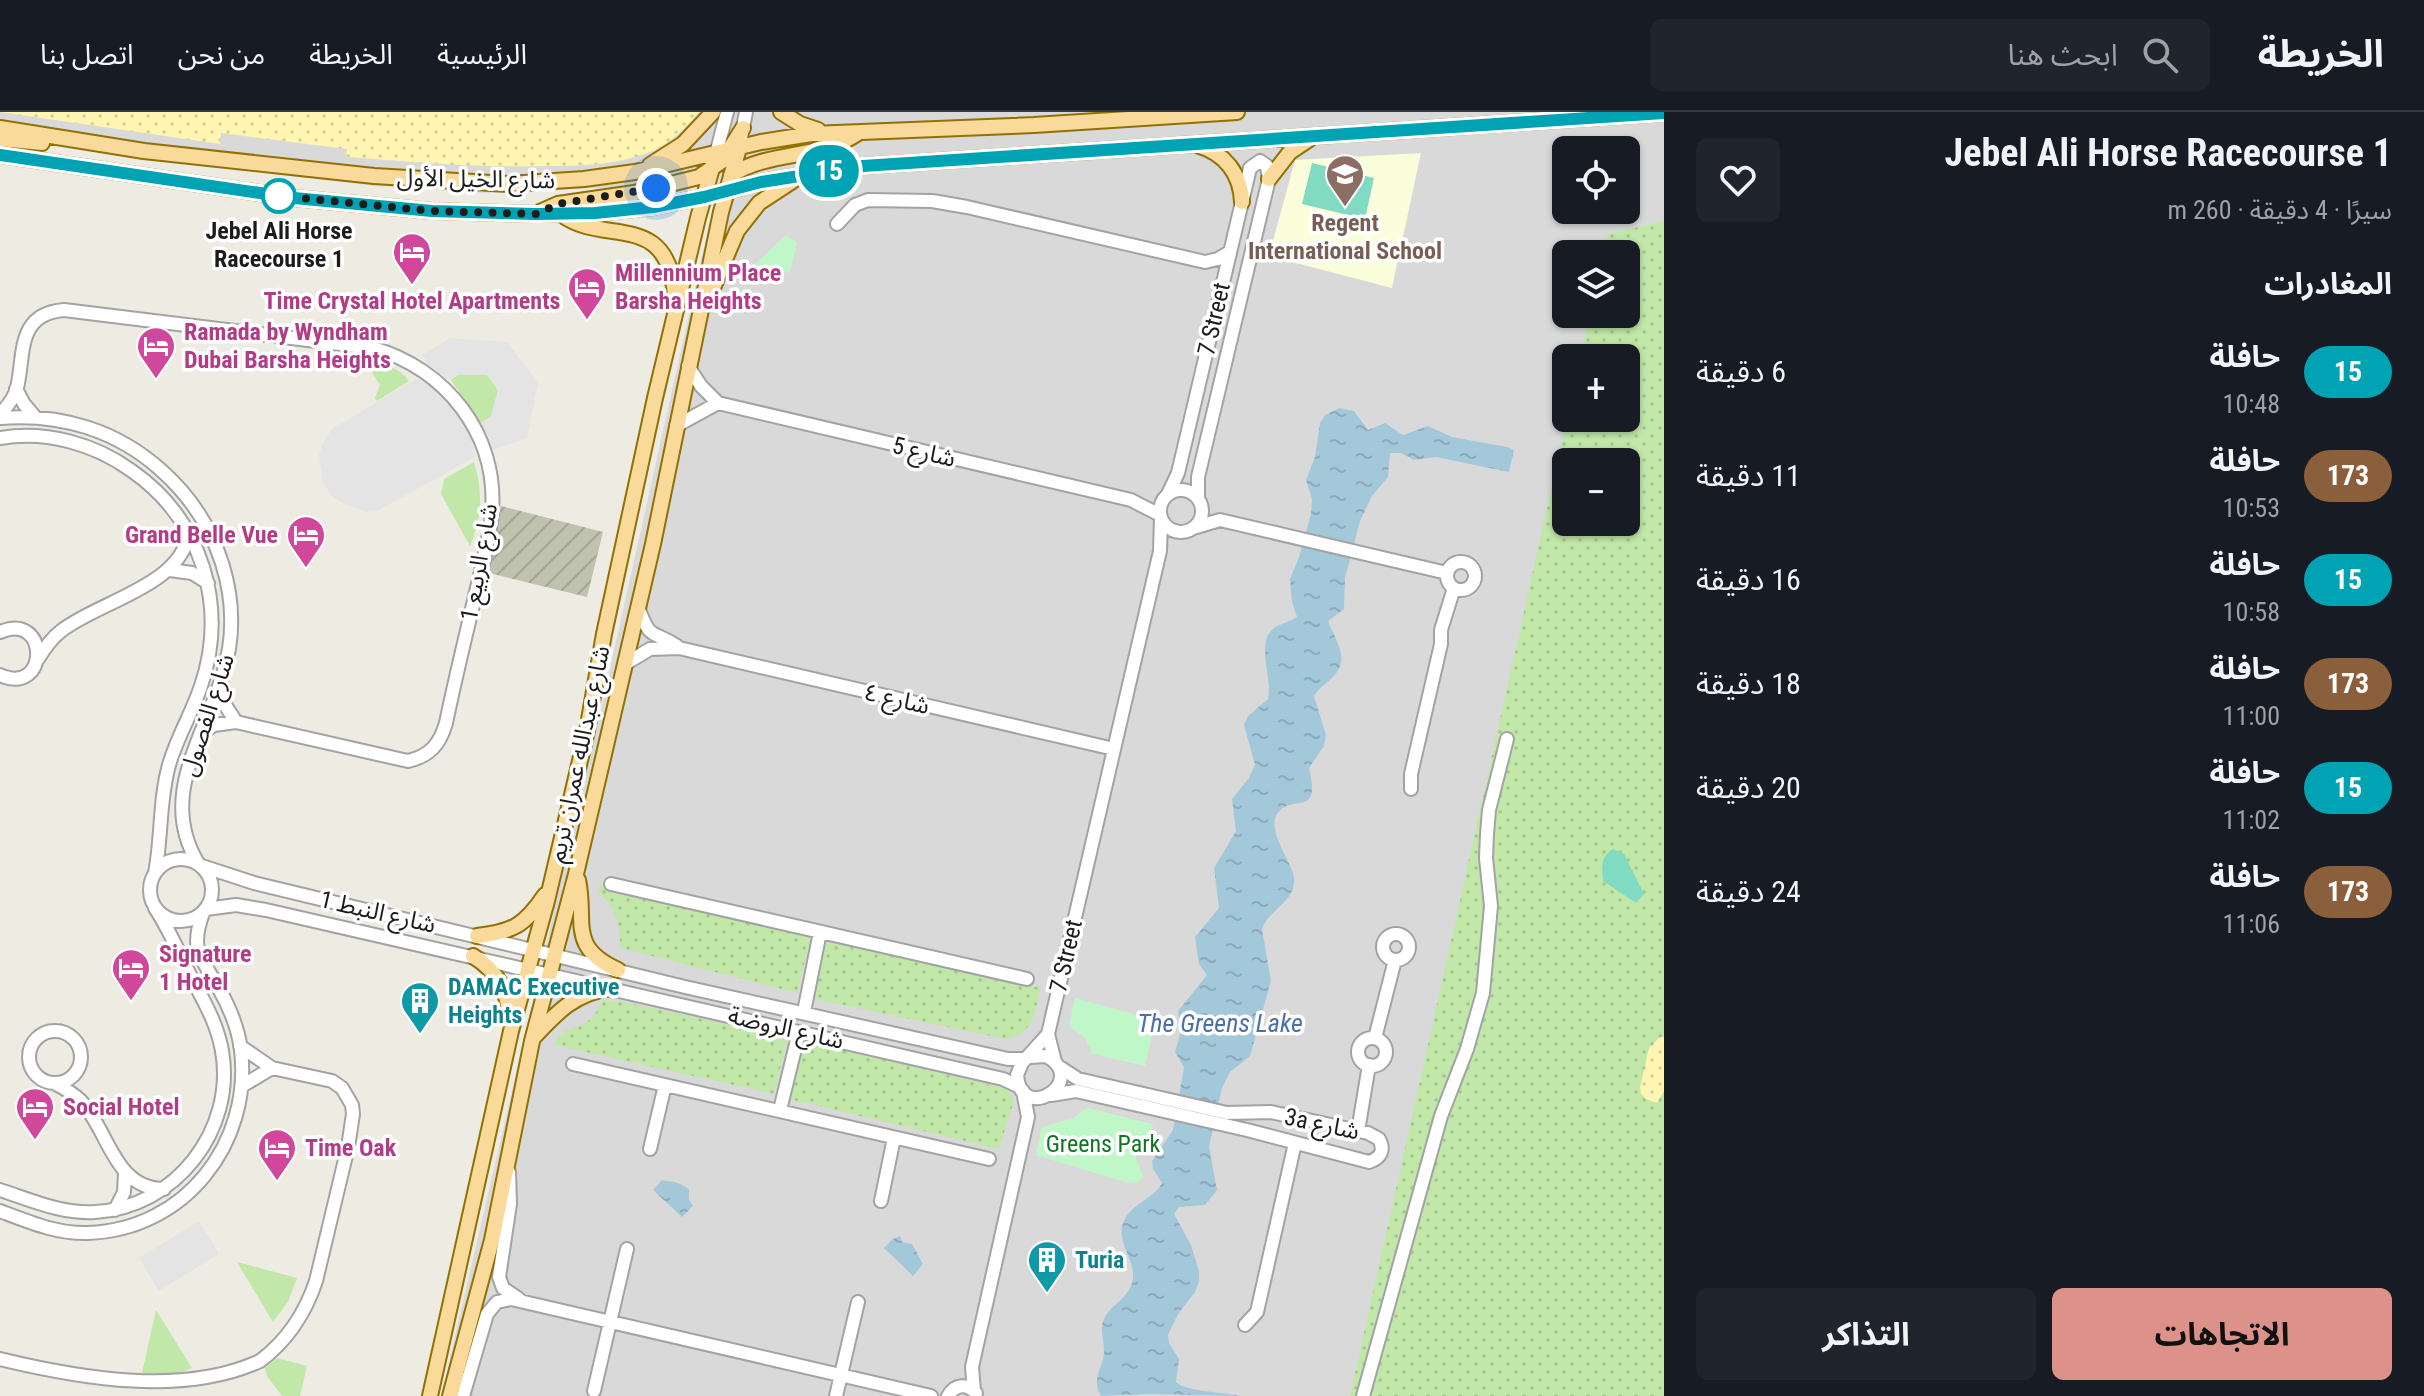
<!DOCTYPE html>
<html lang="ar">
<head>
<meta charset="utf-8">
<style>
	body { margin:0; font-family:"Roboto Condensed","Noto Sans Arabic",sans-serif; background:#20242c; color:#f1f3f6; direction:rtl; height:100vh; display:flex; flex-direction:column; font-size:30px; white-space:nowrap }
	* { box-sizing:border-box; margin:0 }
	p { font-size:26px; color:#9ea1a6 }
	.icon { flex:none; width:44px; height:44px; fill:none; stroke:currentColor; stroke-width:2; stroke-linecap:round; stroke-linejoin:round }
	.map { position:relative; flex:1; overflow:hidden; direction:ltr }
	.side { display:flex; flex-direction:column; background:#171b24; width:760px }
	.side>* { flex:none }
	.badge { padding:0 16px; border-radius:26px; font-size:28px; line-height:52px }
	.fabs { position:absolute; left:1552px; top:24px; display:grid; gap:16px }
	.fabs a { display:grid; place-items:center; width:88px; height:88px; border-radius:12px; background:#171b24; box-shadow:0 2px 6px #0004; font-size:40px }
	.you { position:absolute; width:40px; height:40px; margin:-20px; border:6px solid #fff; border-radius:50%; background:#1a73e8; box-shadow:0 0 0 12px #1a73e833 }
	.map>.badge { position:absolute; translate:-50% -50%; box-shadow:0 0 0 4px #fff }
	h2 { padding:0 32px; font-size:30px; line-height:72px }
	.round { display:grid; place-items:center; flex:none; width:84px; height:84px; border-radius:12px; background:#20242c }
	.headline { display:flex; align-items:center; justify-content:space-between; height:136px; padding:0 32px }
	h1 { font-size:38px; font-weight:700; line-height:60px }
	.button { display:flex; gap:16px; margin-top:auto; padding:16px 32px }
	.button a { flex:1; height:92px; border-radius:12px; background:#dc918a; color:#111; font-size:32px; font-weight:700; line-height:92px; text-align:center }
	.button a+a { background:#20242c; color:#f1f3f6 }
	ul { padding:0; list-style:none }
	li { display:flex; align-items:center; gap:24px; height:104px; padding:0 32px }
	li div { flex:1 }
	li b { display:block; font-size:30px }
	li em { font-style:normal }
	li .badge { min-width:88px; font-weight:700; text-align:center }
	header { display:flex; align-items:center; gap:48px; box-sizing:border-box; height:112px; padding:0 40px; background:#171b24; border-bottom:2px solid #363941 }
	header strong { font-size:38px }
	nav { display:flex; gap:44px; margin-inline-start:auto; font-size:28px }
	.search { width:560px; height:72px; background:#20242c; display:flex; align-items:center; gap:20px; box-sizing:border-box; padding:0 28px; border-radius:12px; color:#9ea1a6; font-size:30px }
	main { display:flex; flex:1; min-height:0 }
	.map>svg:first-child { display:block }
	.residential { fill:#dad9d9; fill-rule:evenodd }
	.education { fill:#fafeda }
	.construction { fill:url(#construction-furrows) }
	.grass { fill:url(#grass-dots); fill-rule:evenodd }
	.sand { fill:url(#sand-dots) }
	.park { fill:#bff7c9 }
	.garden { fill:#c1e7a9 }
	.pitch { fill:#81dbc2 }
	.parking { fill:#e4e4e4 }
	.water { fill:url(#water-ripples) }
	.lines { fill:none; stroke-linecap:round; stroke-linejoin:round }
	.minor-casing { stroke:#a3a3a3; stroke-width:16 }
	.major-casing { stroke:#917104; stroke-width:18 }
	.minor { stroke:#fff; stroke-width:12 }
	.major { stroke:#f9da9b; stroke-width:14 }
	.line-casing { stroke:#fff; stroke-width:18 }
	.line { stroke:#00a3b4; stroke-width:12 }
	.walk { stroke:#1c1c1c; stroke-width:8; stroke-dasharray:0 14.4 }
	.stop-dot { fill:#fff; stroke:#00a3b4; stroke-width:4 }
	.labels { text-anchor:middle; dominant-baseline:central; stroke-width:7; stroke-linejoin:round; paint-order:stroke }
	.street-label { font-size:24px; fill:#1c1c1c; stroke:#fff }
	.education-label { font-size:24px; font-weight:bold; fill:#785e54; stroke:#fff }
	.stop-label { font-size:24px; font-weight:bold; fill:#1c1c1c; stroke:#fff }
	.hotel-label { font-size:24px; font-weight:bold; fill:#b23c85; stroke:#fff; text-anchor:start }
	.culture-label { font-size:24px; font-weight:bold; fill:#0d838f; stroke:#fff; text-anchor:start }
	.park-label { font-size:24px; fill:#0e7722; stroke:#fff }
	.water-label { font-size:26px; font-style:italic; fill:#4c71a9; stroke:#fff }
</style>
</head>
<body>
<header>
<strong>الخريطة</strong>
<div class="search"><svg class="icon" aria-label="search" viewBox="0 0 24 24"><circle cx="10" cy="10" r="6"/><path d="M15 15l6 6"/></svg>ابحث هنا</div>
<nav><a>الرئيسية</a><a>الخريطة</a><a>من نحن</a><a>اتصل بنا</a></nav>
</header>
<main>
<section class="side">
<div class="headline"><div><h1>Jebel Ali Horse Racecourse 1</h1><p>سيرًا · 4 دقيقة · 260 m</p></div><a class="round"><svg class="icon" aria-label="heart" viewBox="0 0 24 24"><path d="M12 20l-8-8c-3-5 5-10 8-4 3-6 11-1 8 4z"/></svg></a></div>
<h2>المغادرات</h2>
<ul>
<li><span class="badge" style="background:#00a3b4;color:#fff">15</span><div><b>حافلة</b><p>10:48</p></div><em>6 دقيقة</em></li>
<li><span class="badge" style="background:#8b5e3c;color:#fff">173</span><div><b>حافلة</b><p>10:53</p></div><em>11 دقيقة</em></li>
<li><span class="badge" style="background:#00a3b4;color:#fff">15</span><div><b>حافلة</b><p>10:58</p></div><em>16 دقيقة</em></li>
<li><span class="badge" style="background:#8b5e3c;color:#fff">173</span><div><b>حافلة</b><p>11:00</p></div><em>18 دقيقة</em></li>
<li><span class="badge" style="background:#00a3b4;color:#fff">15</span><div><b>حافلة</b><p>11:02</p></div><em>20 دقيقة</em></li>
<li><span class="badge" style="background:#8b5e3c;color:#fff">173</span><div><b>حافلة</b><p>11:06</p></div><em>24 دقيقة</em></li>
</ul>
<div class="button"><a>الاتجاهات</a><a>التذاكر</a></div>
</section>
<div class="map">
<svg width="1664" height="1284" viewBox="0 0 1664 1284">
	<defs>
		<pattern id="construction-furrows" width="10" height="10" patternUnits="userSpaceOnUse" patternTransform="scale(2)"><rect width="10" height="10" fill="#bfc2ae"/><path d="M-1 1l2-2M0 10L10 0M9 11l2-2" fill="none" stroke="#a4a695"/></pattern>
		<pattern id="grass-dots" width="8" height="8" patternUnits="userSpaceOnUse" patternTransform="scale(2)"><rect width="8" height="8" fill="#c1e7a9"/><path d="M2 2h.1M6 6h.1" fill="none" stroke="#a5c691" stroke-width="1.8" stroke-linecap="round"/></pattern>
		<pattern id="sand-dots" width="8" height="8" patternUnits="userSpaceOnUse" patternTransform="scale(2)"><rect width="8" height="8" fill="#fdf5b1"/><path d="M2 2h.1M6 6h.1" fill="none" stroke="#d8d198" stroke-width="1.8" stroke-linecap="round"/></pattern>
		<pattern id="water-ripples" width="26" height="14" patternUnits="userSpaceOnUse" patternTransform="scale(2)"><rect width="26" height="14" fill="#a3c8da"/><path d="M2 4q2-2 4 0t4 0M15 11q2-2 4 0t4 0" fill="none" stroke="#8cabba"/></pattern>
	</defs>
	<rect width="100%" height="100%" fill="#edebe2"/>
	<path class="residential" d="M0,0H1664V1284H441L599,606L722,55L618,75L483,81L378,74L281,63L0,20ZM1566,38H1626V98H1566ZM1566,142H1626V202H1566ZM1566,246H1626V306H1566ZM1566,350H1626V410H1566Z"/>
	<path class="education" d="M1421,41L1392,176L1269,144L1295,48Z"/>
	<path class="construction" d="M501,394L603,420L587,485L485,460Z"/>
	<path class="grass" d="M1664,109V1284H1350L1567,306H1626V246H1580L1590,202H1626V142H1604L1608,122ZM1566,350H1626V410H1566Z
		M600,772L811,823L797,881L620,836C621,814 616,796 599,781Z
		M827,826L1041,876C1035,900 1034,922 1006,927L814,887Z
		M602,888L623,890L788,925L774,982L554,933C566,905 588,926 602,888Z
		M803,928L1007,977L1013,985V992L999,1037L789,987Z"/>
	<path class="sand" d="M0,0H699C685,17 668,34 647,41C616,53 582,54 549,54C481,56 414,50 346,45L347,37L221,21L220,32Z
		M1660,925H1664V979L1657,991L1646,987L1641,982L1640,975L1649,936Z"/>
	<path class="park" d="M786,123L797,130L790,161L755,152Z
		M1075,886L1155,908L1145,954L1093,942L1084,925L1069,914Z
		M1087,996L1153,1012L1150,1021L1135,1043L1143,1065L1137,1071L1125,1070L1036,1043L1042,1015L1074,1006Z"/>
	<path class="garden" d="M363,246C379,250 400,255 409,269L377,289L375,286L380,273Z
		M457,263H487L498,278L491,305L481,311L451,268Z
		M474,350C483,379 482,406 470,434L441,382L444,367Z
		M237,1150L297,1166L288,1190L273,1210Z
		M156,1198L192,1256C175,1264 159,1265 142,1261Z
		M277,1246L307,1254L300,1284H282L267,1264L265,1256Z"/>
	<path class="pitch" d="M1312,51L1374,66L1365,107L1302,92Z
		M1613,737L1624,742L1644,782L1636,791L1603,769C1602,755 1600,745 1613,737Z"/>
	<path class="parking" d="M450,226L507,230L538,271L527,326L493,338L481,311L491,304L498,279L488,263H458L451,268L427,252L422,243Z
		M416,267L443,280L470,321L475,345L377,399L368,400L346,393L332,384L323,371L319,343L324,328L332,317Z
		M199,1109L219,1142L159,1179L139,1146Z"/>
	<path class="water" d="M1339,296L1354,299L1368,318L1385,311L1403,323L1428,314L1452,325L1507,335L1514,338L1509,360L1436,345L1414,348L1401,341H1390L1388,365L1372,384L1360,409L1345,466L1344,497L1328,509C1333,524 1349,543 1337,560C1331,569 1320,574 1314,584L1326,623L1324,634L1309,656C1322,708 1291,680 1277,702C1266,719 1293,751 1294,766C1296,790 1269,797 1262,817L1271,869L1250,944L1230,960L1222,976L1209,1035L1217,1078L1205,1093L1179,1095L1174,1102L1191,1133L1199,1159V1170L1195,1180L1178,1202L1168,1223L1169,1231L1179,1247L1176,1270C1186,1280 1223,1280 1239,1284L1146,1282L1101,1284C1098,1278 1098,1279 1097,1272C1096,1262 1103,1252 1104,1242C1105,1229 1098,1217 1105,1205C1112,1192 1127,1187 1132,1171C1139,1148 1111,1129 1126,1105C1135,1091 1155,1085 1162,1071L1153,1057L1152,1049L1173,1018L1184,955L1175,940L1181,919L1178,899L1207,863L1199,852L1195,825L1219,796L1214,756L1236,719L1232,687L1249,666L1255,653L1244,613L1248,604L1268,587C1273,566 1255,530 1274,516C1281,511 1290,510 1297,505L1292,490L1290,467L1299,445L1311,402L1312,387L1306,368L1315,345L1320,311L1325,303Z
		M662,1068L678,1071L689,1077V1087L693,1094L682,1105L653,1078Z
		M900,1124L902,1130L912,1132L923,1152L913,1164L884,1136L893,1127Z"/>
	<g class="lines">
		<defs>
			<path id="minor" d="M741,25L746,0
				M716,42L727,0
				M837,112L855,93L868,88L932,89L967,95L1205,150L1218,147L1230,140
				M688,254L701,274L718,291L1131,388L1160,403
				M16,277L24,292L35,305
				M0,302C7,295 14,286 17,276C25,242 16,202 64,198L373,236C446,257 498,322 492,400C489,433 479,465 472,497C463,535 454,572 446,611C440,632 430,644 408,649L236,610L214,613L200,622
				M0,306C60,301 117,318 162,359C218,409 246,488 223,562C204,626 158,685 198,751
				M676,314L718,291
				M0,326C46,318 95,332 132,359C202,408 228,494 201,574C192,601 177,625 169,653C159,689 162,725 155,761
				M1160 399a21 21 0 1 1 42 0a21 21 0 1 1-42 0Z
				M1168,382L1178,361L1250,56L1260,49L1267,54L1269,67L1198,365V386
				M1193,416L1220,408L1447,461
				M1447 464a14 14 0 1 1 28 0a14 14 0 1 1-28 0Z
				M170,458L192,461L208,471
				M638,495C651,530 651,517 677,534
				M0,520C50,499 49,585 0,563
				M38,547C44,537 52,526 61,519C99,489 182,474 189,420
				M625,552L650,537L679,536L1114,637
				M217,580L236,610
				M1411,677V662L1441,532V518L1454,476
				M150 778a31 31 0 1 1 62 0a31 31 0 1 1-62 0Z
				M202,754L254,771L685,875L1008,947H1026
				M611,772L1027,867
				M206,797L236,793L266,798L1003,967L1020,975
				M1383 835a13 13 0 1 1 26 0a13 13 0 1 1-26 0Z
				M804,900L820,820
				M29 945a26 26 0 1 1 52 0a26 26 0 1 1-52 0Z
				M1375,926L1395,848
				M1358 940a14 14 0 1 1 28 0a14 14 0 1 1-28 0Z
				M1030,945L1046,944C1091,968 1021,1014 1017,963L1022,951L1048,922
				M1055,950L1048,922L1160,439L1161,406
				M573,952L989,1047
				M54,971C64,976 73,981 81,989C109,1019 114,1077 164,1077
				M242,974L272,956
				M1051,983L1076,979L1247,1018L1369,1050C1381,1046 1385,1038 1379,1027L1368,1021L1271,1000L1227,1001L1078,967L1058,954
				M780,998L799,920
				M1358,1019L1369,953
				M650,1037L665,973
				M509,1060L510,1092L499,1165L503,1176L519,1187
				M0,1078C31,1088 61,1102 95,1100C175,1096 236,1018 222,939C217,910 202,886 189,861C178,839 169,817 155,796
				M881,1089L894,1026
				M115,1098L124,1080L125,1061
				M0,1099C29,1110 57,1122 88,1121C185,1118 252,1031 241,938C238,915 229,894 218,875C211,863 202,850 198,837C195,825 199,812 203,801
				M1245,1213L1257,1200L1295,1031
				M0,1247C83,1267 184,1284 260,1249C288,1228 305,1202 316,1169L348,1035L353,1002L352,993L342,976L332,969L272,956L240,934
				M594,1279L627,1137
				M974,1279L972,1255L1028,1005L1023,979
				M463,1284L487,1202L497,1190L511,1187L931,1284
				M836,1284L858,1190
				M948,1284C955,1272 967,1271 976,1281
				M1363,1284L1441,1004L1467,937L1483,881L1491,794L1486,746L1487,722L1489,698L1507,627"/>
			<path id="major" d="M781,0L800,12L818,18
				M0,16L144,39L374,64L508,72L584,67L635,60L761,30L811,22L1034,13L1237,0
				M0,27L42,31
				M1197,33C1225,41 1241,62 1242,90
				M0,43L294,86L432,99L536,102L595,101L653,95L704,85L761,70L863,54L1664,1
				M650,53L683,32L713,0
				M731,63C770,38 819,48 858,21
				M1269,67L1290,40L1311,26
				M540,100L558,92L634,81L699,65L722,49L743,16
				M561,102C603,135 667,96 675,183
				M707,190L737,119L759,91L794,68
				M578,768C587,810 567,835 618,858
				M477,824C513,820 525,813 545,783
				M473,844C499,860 508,881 511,910
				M534,925C557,900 576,880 612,876
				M430,1284L511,919L547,789L587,619L604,522L655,286L698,106L716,42
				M450,1284L492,1128L532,929L576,762L653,432L721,100L739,36"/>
		</defs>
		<use href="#minor" class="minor-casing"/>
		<use href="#major" class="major-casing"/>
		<use href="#minor" class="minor"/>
		<use href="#major" class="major"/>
	</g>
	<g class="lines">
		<defs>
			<path id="line" d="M0,43L294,86L432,99L536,102L595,101L653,95L704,85L761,70L863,54L1664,1"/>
		</defs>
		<use href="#line" class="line-casing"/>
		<use href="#line" class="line"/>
		<path class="walk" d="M279,84L271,83L432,99L536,102L558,92L656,76"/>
	</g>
	<defs>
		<symbol id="school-pin" viewBox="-11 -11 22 30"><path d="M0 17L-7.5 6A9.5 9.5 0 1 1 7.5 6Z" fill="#8d6e63" stroke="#fff"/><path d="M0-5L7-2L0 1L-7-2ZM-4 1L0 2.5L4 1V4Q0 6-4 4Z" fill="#fff"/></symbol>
		<symbol id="hotel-pin" viewBox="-11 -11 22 30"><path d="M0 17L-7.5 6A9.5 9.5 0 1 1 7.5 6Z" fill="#d1479c" stroke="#fff"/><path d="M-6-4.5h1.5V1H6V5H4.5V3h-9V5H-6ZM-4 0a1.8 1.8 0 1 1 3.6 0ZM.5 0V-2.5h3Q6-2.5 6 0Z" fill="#fff"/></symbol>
		<symbol id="building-pin" viewBox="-11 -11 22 30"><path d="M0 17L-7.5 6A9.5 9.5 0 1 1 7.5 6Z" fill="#0f9aa8" stroke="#fff"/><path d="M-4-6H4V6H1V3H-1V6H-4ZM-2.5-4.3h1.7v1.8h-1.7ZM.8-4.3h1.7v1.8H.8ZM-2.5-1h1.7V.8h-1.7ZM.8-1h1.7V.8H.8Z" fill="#fff"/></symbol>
	</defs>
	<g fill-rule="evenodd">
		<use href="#school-pin" x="1323" y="40" width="44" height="60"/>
		<use href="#hotel-pin" x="390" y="118" width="44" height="60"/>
		<use href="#hotel-pin" x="565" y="153" width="44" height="60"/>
		<use href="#hotel-pin" x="134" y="212" width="44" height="60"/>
		<use href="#hotel-pin" x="284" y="401" width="44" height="60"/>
		<use href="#hotel-pin" x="109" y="834" width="44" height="60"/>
		<use href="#building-pin" x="398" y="867" width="44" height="60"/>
		<use href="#hotel-pin" x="13" y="973" width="44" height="60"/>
		<use href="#hotel-pin" x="255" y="1014" width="44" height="60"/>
		<use href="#building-pin" x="1025" y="1126" width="44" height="60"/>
	</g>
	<circle class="stop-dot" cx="279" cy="84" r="16"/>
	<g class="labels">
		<g class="street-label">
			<text transform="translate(476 67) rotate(1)">شارع الخيل الأول</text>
			<text transform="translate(1214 207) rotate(-77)">7 Street</text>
			<text transform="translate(924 340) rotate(13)">شارع 5</text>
			<text transform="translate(479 450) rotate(-80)">شارع الربيع 1</text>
			<text transform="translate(897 587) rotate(13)">شارع ٤</text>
			<text transform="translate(207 603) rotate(-72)">شارع الفصول</text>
			<text transform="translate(579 642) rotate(-78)">شارع عبدالله عمران تريم</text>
			<text transform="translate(378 800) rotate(13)">شارع النبط 1</text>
			<text transform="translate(1066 844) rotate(-77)">7 Street</text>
			<text transform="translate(786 916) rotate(13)">شارع الروضة</text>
			<text transform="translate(1322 1012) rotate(12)">3a شارع</text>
		</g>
		<g class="education-label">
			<text x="1345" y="111">Regent<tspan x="1345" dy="28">International School</tspan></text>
		</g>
		<g class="stop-label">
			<text x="279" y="119">Jebel Ali Horse<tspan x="279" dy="28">Racecourse 1</tspan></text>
		</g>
		<g class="hotel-label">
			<text x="615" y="161">Millennium Place<tspan x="615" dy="28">Barsha Heights</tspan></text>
			<text x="412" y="189" text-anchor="middle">Time Crystal Hotel Apartments</text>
			<text x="184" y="220">Ramada by Wyndham<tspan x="184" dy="28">Dubai Barsha Heights</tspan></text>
			<text x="278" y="423" text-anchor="end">Grand Belle Vue</text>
			<text x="159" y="842">Signature<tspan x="159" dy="28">1 Hotel</tspan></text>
			<text x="63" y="995">Social Hotel</text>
			<text x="305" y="1036">Time Oak</text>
		</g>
		<g class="culture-label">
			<text x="448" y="875">DAMAC Executive<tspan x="448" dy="28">Heights</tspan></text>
			<text x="1075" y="1148">Turia</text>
		</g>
		<g class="park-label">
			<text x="1103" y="1032">Greens Park</text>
		</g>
		<g class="water-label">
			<text x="1220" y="911">The Greens Lake</text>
		</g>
	</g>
</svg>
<div class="fabs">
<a><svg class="icon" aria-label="locate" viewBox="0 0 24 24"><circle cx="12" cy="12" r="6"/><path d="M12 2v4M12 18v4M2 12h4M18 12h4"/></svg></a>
<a><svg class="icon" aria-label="layers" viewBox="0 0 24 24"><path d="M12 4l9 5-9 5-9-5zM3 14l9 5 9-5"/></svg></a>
<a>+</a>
<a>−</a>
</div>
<div class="you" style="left:656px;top:76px"></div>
<b class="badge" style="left:829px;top:59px;background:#00a3b4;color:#fff">15</b>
</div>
</main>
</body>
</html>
